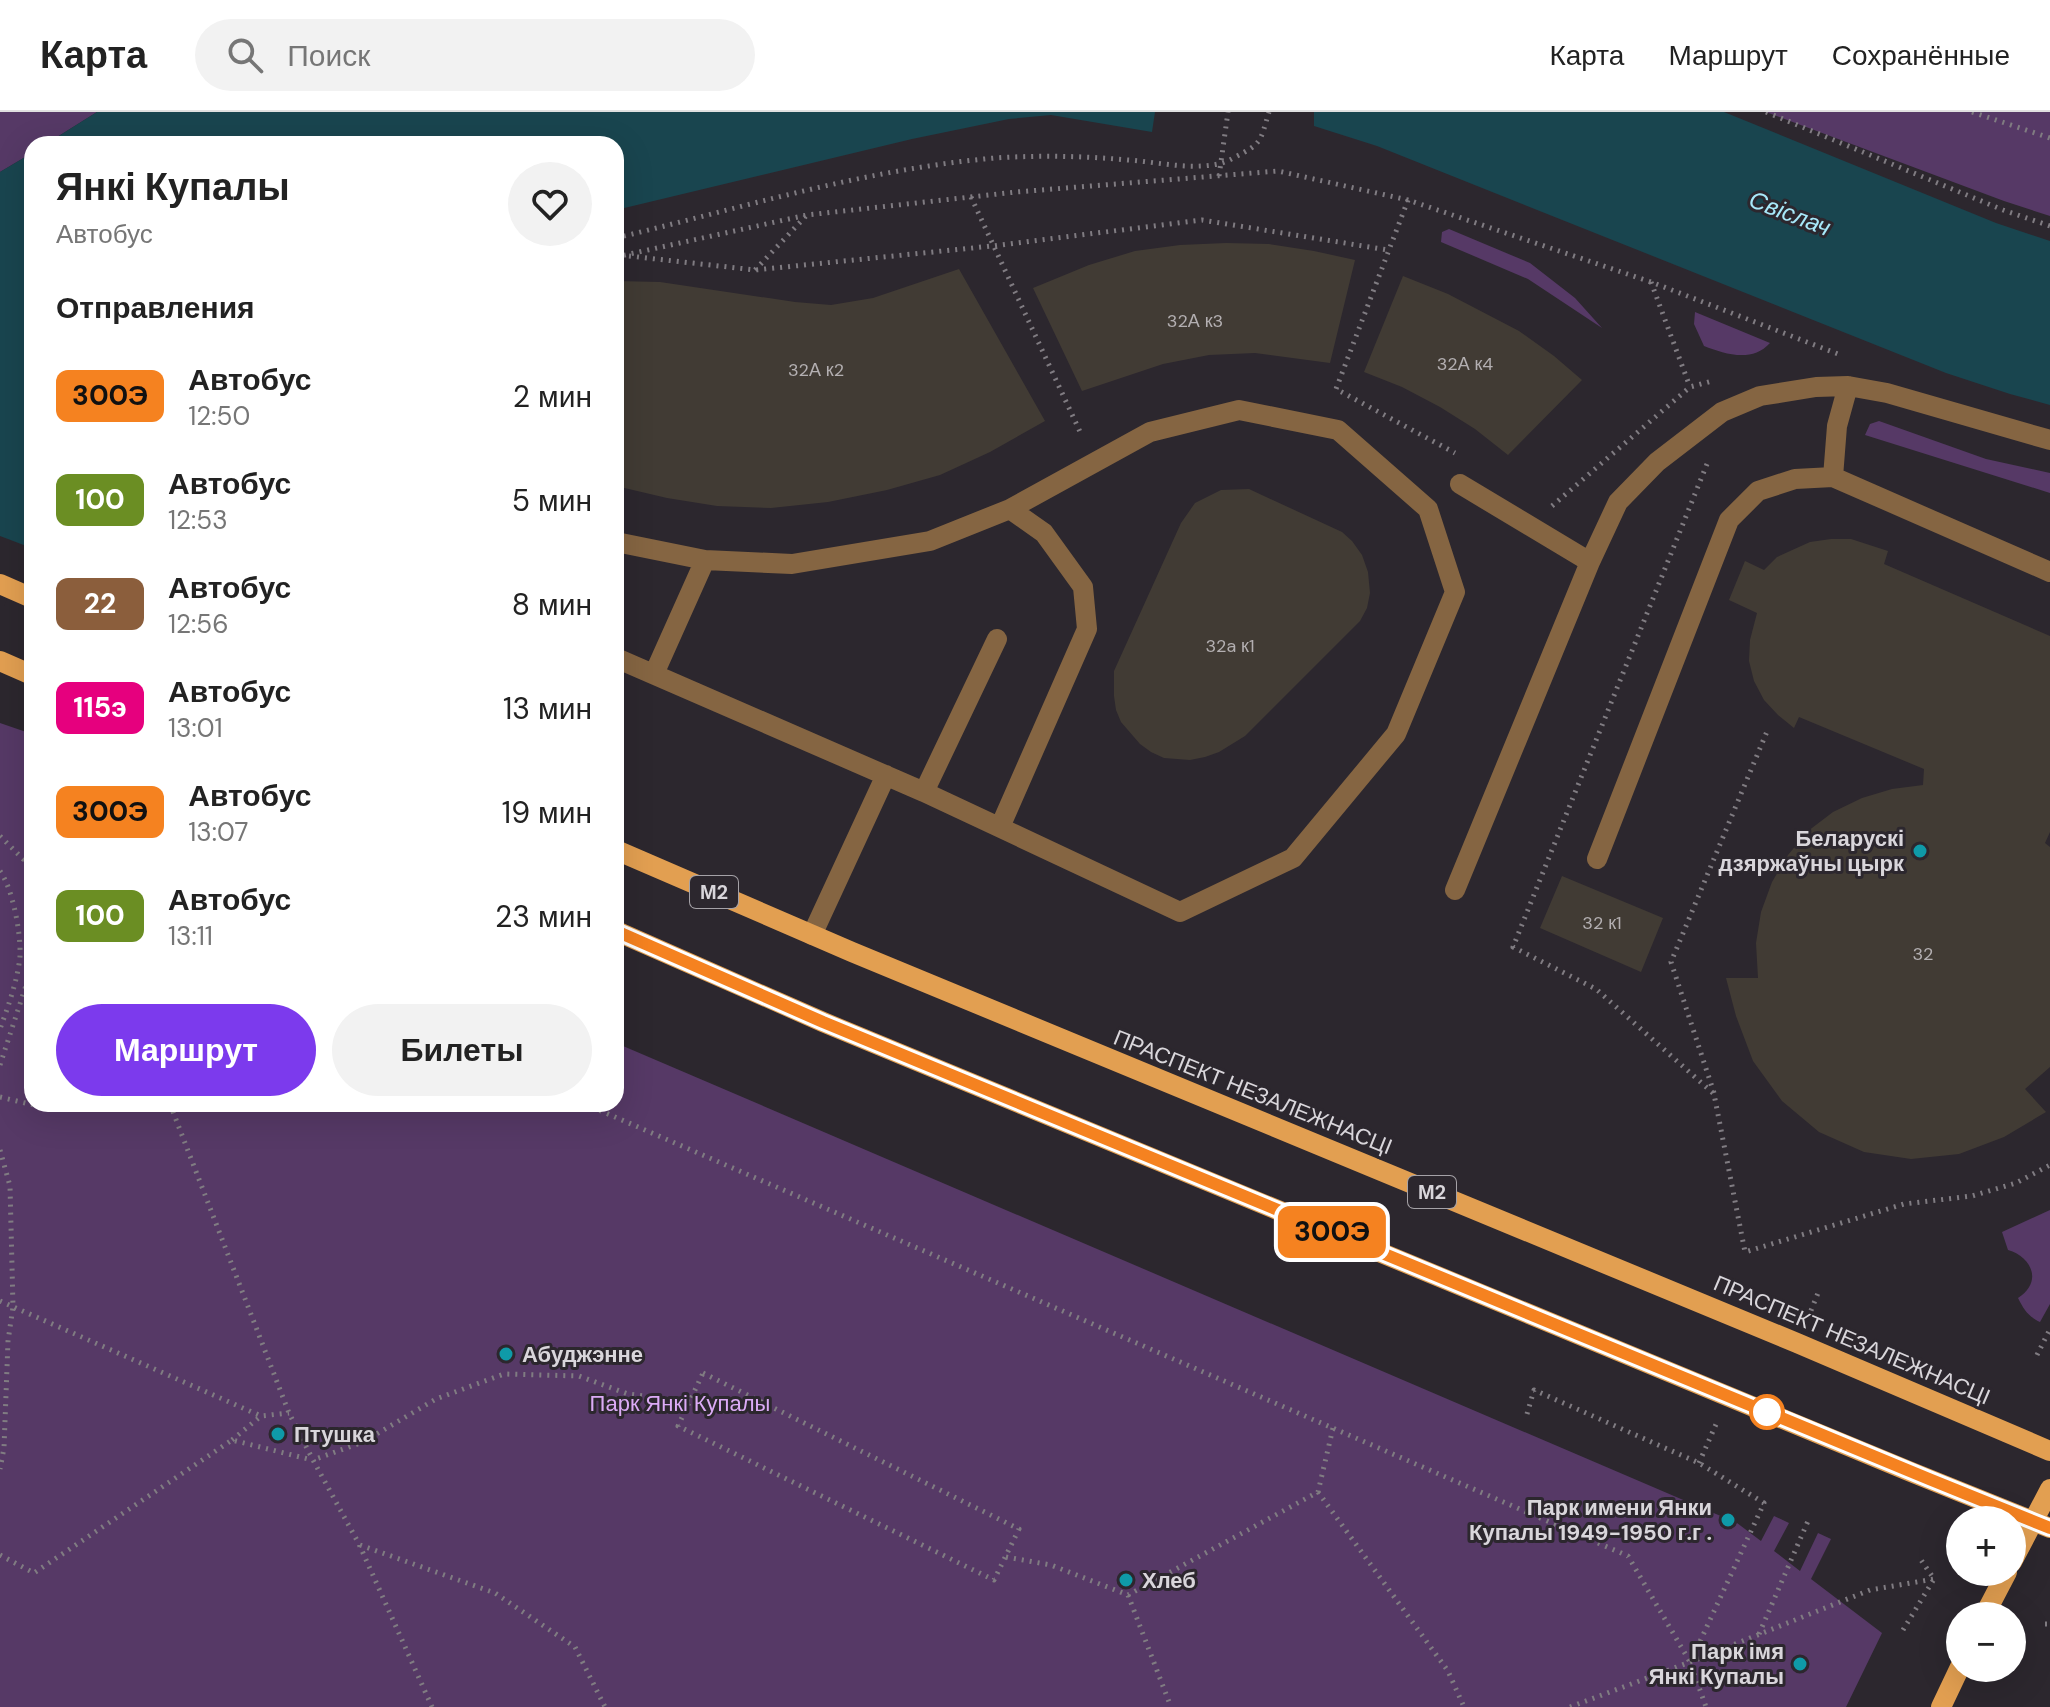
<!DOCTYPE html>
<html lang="ru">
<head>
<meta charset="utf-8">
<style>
	body { margin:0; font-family:"DM Sans",sans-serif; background:#f2f2f2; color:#222; height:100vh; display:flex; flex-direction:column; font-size:30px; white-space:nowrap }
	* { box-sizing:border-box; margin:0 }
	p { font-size:26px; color:#767676 }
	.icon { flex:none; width:44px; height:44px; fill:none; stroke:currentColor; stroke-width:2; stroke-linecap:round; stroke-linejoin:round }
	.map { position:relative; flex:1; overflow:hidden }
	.details { position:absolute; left:24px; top:24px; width:600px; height:976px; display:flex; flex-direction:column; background:#fff; border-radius:24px; box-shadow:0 8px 32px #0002 }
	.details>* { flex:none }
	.badge { padding:0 16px; border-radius:12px; font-size:28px; line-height:52px }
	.fabs { position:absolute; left:1946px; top:1394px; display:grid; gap:16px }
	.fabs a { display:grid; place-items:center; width:80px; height:80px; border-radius:50%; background:#fff; box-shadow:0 8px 32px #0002; font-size:40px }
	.map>.badge { position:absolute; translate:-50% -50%; box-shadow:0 0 0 4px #fff }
	h2 { padding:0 32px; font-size:30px; line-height:72px }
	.round { display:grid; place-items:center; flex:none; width:84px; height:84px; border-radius:42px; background:#f2f2f2 }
	.headline { display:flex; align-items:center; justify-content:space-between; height:136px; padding:0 32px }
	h1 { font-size:38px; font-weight:700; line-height:60px }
	.action { display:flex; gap:16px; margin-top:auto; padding:16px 32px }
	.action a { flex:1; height:92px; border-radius:48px; background:#7c3aed; color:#fff; font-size:32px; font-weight:700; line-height:92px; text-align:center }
	.action a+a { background:#f2f2f2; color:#222 }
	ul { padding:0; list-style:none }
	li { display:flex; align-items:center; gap:24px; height:104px; padding:0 32px }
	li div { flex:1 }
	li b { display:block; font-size:30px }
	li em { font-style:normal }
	li .badge { min-width:88px; font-weight:700; text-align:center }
	header { display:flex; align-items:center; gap:48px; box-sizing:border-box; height:112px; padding:0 40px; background:#fff; border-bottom:2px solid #e0e0e0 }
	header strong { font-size:38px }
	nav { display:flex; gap:44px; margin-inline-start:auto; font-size:28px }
	.search { width:560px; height:72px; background:#f2f2f2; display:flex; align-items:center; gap:20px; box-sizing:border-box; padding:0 28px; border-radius:44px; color:#767676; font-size:30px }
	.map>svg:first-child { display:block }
	.green { fill:#563966 }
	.water { fill:#19454f }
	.pier { fill:#2c272e }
	.building { fill:#413b34 }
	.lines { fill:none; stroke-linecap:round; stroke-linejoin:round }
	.path { stroke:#807c82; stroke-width:5; stroke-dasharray:2 6; stroke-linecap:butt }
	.minor { stroke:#856542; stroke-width:20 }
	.major { stroke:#e29f51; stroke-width:20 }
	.major-bridge { stroke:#e29f51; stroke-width:20 }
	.line-casing { stroke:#fff; stroke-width:18 }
	.line { stroke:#f58220; stroke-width:12 }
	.culture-dot { fill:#0f9aa8; stroke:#2c272e; stroke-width:3 }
	.stop-dot { fill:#fff; stroke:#f58220; stroke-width:4 }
	.labels { text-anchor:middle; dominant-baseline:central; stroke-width:6; stroke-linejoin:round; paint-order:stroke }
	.number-label { font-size:18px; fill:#b3afb1 }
	.shield { fill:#2c272e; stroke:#a5a2a7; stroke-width:2 }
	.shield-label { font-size:20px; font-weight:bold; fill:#d9d6db }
	.poi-label { font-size:22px; font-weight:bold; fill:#d9d6db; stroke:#2c272e; text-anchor:end }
	.street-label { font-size:22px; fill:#d9d6db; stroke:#2c272e }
	.park-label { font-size:22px; fill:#dcabf6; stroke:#2c272e }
	.water-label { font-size:24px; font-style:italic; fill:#a7e8f9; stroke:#2c272e }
</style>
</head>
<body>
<header>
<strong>Карта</strong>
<div class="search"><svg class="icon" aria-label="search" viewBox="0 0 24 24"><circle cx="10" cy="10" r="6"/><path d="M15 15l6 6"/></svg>Поиск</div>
<nav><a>Карта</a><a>Маршрут</a><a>Сохранённые</a></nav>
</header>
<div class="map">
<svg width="2050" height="1595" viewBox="0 0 2050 1595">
	<rect width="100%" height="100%" fill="#2c272e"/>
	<path class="green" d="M0,0H97L46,32H32V41L0,60Z
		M1766,0H2050V104L2004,89Z
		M1449,117L1530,151L1575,186L1602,216L1528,167L1441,130L1442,120Z
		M1695,200L1770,231C1752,251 1725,242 1704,234L1694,212Z
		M1879,309L1986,347L2050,361V381L1865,323L1870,312Z
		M0,611L32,622V992H616V931L1737,1411L1761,1429L1774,1404L1789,1411L1774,1439L1800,1459L1818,1421L1831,1427L1811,1467L1882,1521L1846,1595H0Z
		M2050,1098V1192L2040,1210C2028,1204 2024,1198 2018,1186C2043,1170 2032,1145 2008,1138L2002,1120Z"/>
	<path class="water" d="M97,0H1155L1152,20L1051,3L1009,7L912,27L616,98V32H46Z
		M1314,0H1724L1996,111L2050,129V293L2010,282L1946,261L1377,34L1314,14Z
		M32,41V419L0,492V60Z"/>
	<path class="pier" d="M0,424L29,435L4,494L0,496Z"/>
	<path class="building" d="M1226,131L1269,132L1314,139L1355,148L1330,251L1255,241L1209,243L1163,252L1082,279L1033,176L1089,153L1135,139L1180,133Z
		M959,157L1045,309L990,340L940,363L887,378L828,390L771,396L717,394L667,386L616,374V169L660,170L795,190L831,193L873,186Z
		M1403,164L1448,182L1519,219L1554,244L1582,268L1508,343L1475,317L1440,295L1402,275L1364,260Z
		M1249,377L1342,420L1352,429L1362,443L1368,460L1370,481L1367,496L1360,509L1245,624L1219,640L1205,645L1190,648L1164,646L1151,640L1140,632L1121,610L1116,598L1114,584V559L1181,411L1195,391L1221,378Z
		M1831,427H1851L1888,439L1884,452L2050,524V720L2045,731L2050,735V955L2025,977L2046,1000L2004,1025L1959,1042L1911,1047L1864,1040L1819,1020L1782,989L1753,949L1736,904L1726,866H1758L1756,831L1761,800L1772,770L1788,743L1808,719L1833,700L1862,686L1892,677L1923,673L1924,657L1799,605L1794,616L1778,603L1764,588L1754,569L1749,549L1750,528L1757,501L1729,488L1745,449L1764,458L1777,445L1810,430Z
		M1562,764L1663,806L1641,860L1540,816Z"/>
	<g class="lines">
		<path class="path" d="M1766,0L2003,98L2050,114
			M1972,0L2050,26
			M1219,64L1228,0
			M971,85L1082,324
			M1408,88L1336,277L1455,341
			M616,126C741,96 866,57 995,46C1040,43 1083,44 1128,48C1158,50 1188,58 1218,52C1224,51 1230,48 1235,45C1263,31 1260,29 1269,0
			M629,144L755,158L992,134L1202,108L1388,138
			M616,145L807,103L1016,80L1278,59L1408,88L1651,170L1838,242
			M755,158L806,104
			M1651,170L1690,275
			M1707,352L1513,835L1596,877L1714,982L1745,1140L1904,1092L1972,1084L2016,1071L2050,1053
			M1552,394L1690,275L1712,269
			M0,724L23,747L32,751
			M0,759C13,777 21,822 20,844C18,867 8,895 0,917
			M0,953L32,855
			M1714,981L1671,850L1768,617
			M0,985L46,996L107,992
			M170,992L289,1301L313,1348
			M585,992L1628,1444L1690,1550L1706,1595
			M0,1038L10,1074L13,1195L8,1229L4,1336L0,1357
			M0,1189L261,1304L289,1301
			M1808,1206L1818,1181
			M2037,1243L2050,1217
			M703,1261L1019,1417L994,1468L678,1314Z
			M1527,1302L1534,1278L1699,1351L1764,1391L1691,1549
			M232,1328L261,1304
			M1699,1351L1717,1310
			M1318,1380L1448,1559L1464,1595
			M360,1433L495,1481L575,1535L605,1595
			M0,1443L34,1461L232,1328L312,1348
			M1006,1445L1051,1453L1128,1483L1318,1380L1333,1316
			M1128,1483L1171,1595
			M2045,1512H2050
			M1903,1518L1934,1467L1919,1445
			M1759,1522L1808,1409
			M432,1595L359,1432L313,1348L363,1330L436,1287L504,1262L579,1264L628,1282L690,1290
			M1570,1595L1690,1550L1870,1478L1934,1467"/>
		<path class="minor" d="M1833,365L1837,314L1848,274
			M1460,372L1590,450
			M616,430L705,448L792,452L930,429L1010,397L1044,421L1083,475L1087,517L1000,715
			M616,546L924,680L1180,800L1293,746L1396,622L1455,480L1428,397L1338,318L1239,298L1150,320L1010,397
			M654,562L705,448
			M924,680L997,527
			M1597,747L1729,408L1758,379L1795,367L1833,365L2050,460
			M1455,778L1590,450L1618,390L1657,350L1722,300L1760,284L1816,275L1848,274L1887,281L2050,328
			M812,823L886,663"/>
		<path class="major" d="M0,472L32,486
			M616,738L852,840L1797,1231L2050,1339
			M616,819L823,910L1911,1360L2050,1416
			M2012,1450L2050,1377
			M1984,1504L2007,1460
			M1941,1595L1960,1555"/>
		<path class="major-bridge" d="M0,549L32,563"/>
	</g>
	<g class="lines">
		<defs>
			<path id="line" d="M616,819L823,910L1929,1367L2050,1416"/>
		</defs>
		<use href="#line" class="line-casing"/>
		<use href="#line" class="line"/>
	</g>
	<g class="culture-dot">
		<circle cx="1920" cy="739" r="8"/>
		<circle cx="506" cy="1242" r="8"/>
		<circle cx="278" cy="1322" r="8"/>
		<circle cx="1728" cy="1408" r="8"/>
		<circle cx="1126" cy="1468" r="8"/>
		<circle cx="1800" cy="1552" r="8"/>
	</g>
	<circle class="stop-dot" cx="1767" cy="1300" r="16"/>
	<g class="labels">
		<g class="number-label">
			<text x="1195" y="209">32А к3</text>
			<text x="1465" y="252">32А к4</text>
			<text x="816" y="258">32А к2</text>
			<text x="1230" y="534">32a к1</text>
			<text x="1602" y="811">32 к1</text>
			<text x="1923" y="842">32</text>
		</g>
		<g class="shield">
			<rect x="690" y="764" width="48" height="32" rx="6"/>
			<rect x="1408" y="1064" width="48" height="32" rx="6"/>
		</g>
		<g class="shield-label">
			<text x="714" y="780">М2</text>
			<text x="1432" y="1080">М2</text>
		</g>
		<g class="poi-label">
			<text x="1904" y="726">Беларускі<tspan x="1904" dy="25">дзяржаўны цырк</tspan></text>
			<text x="522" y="1242" text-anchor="start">Абуджэнне</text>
			<text x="294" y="1322" text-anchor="start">Птушка</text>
			<text x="1712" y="1395">Парк имени Янки<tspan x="1712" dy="25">Купалы 1949-1950 г.г .</tspan></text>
			<text x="1142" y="1468" text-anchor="start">Хлеб</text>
			<text x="1784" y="1539">Парк імя<tspan x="1784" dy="25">Янкі Купалы</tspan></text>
		</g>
		<g class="street-label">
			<text transform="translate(1253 980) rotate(22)">ПРАСПЕКТ НЕЗАЛЕЖНАСЦІ</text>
			<text transform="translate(1852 1228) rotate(23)">ПРАСПЕКТ НЕЗАЛЕЖНАСЦІ</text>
		</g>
		<g class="park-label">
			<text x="680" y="1291">Парк Янкі Купалы</text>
		</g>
		<g class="water-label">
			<text transform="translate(1790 101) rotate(21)">Свіслач</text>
		</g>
	</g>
</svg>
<div class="fabs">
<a>+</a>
<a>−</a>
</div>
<b class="badge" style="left:1332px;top:1120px;background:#f58220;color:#111">300Э</b>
<section class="details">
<div class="headline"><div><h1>Янкі Купалы</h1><p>Автобус</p></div><a class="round"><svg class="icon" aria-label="heart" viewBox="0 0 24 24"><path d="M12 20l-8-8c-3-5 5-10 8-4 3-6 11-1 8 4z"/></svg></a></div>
<h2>Отправления</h2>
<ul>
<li><span class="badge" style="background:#f58220;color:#111">300Э</span><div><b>Автобус</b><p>12:50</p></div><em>2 мин</em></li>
<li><span class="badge" style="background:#6b8e23;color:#fff">100</span><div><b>Автобус</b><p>12:53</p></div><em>5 мин</em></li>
<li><span class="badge" style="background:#8b5e3c;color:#fff">22</span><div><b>Автобус</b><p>12:56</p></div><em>8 мин</em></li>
<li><span class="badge" style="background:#e6007e;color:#fff">115э</span><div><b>Автобус</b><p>13:01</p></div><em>13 мин</em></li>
<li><span class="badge" style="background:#f58220;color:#111">300Э</span><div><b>Автобус</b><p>13:07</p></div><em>19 мин</em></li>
<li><span class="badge" style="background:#6b8e23;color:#fff">100</span><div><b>Автобус</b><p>13:11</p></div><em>23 мин</em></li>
</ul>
<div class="action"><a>Маршрут</a><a>Билеты</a></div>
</section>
</div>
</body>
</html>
